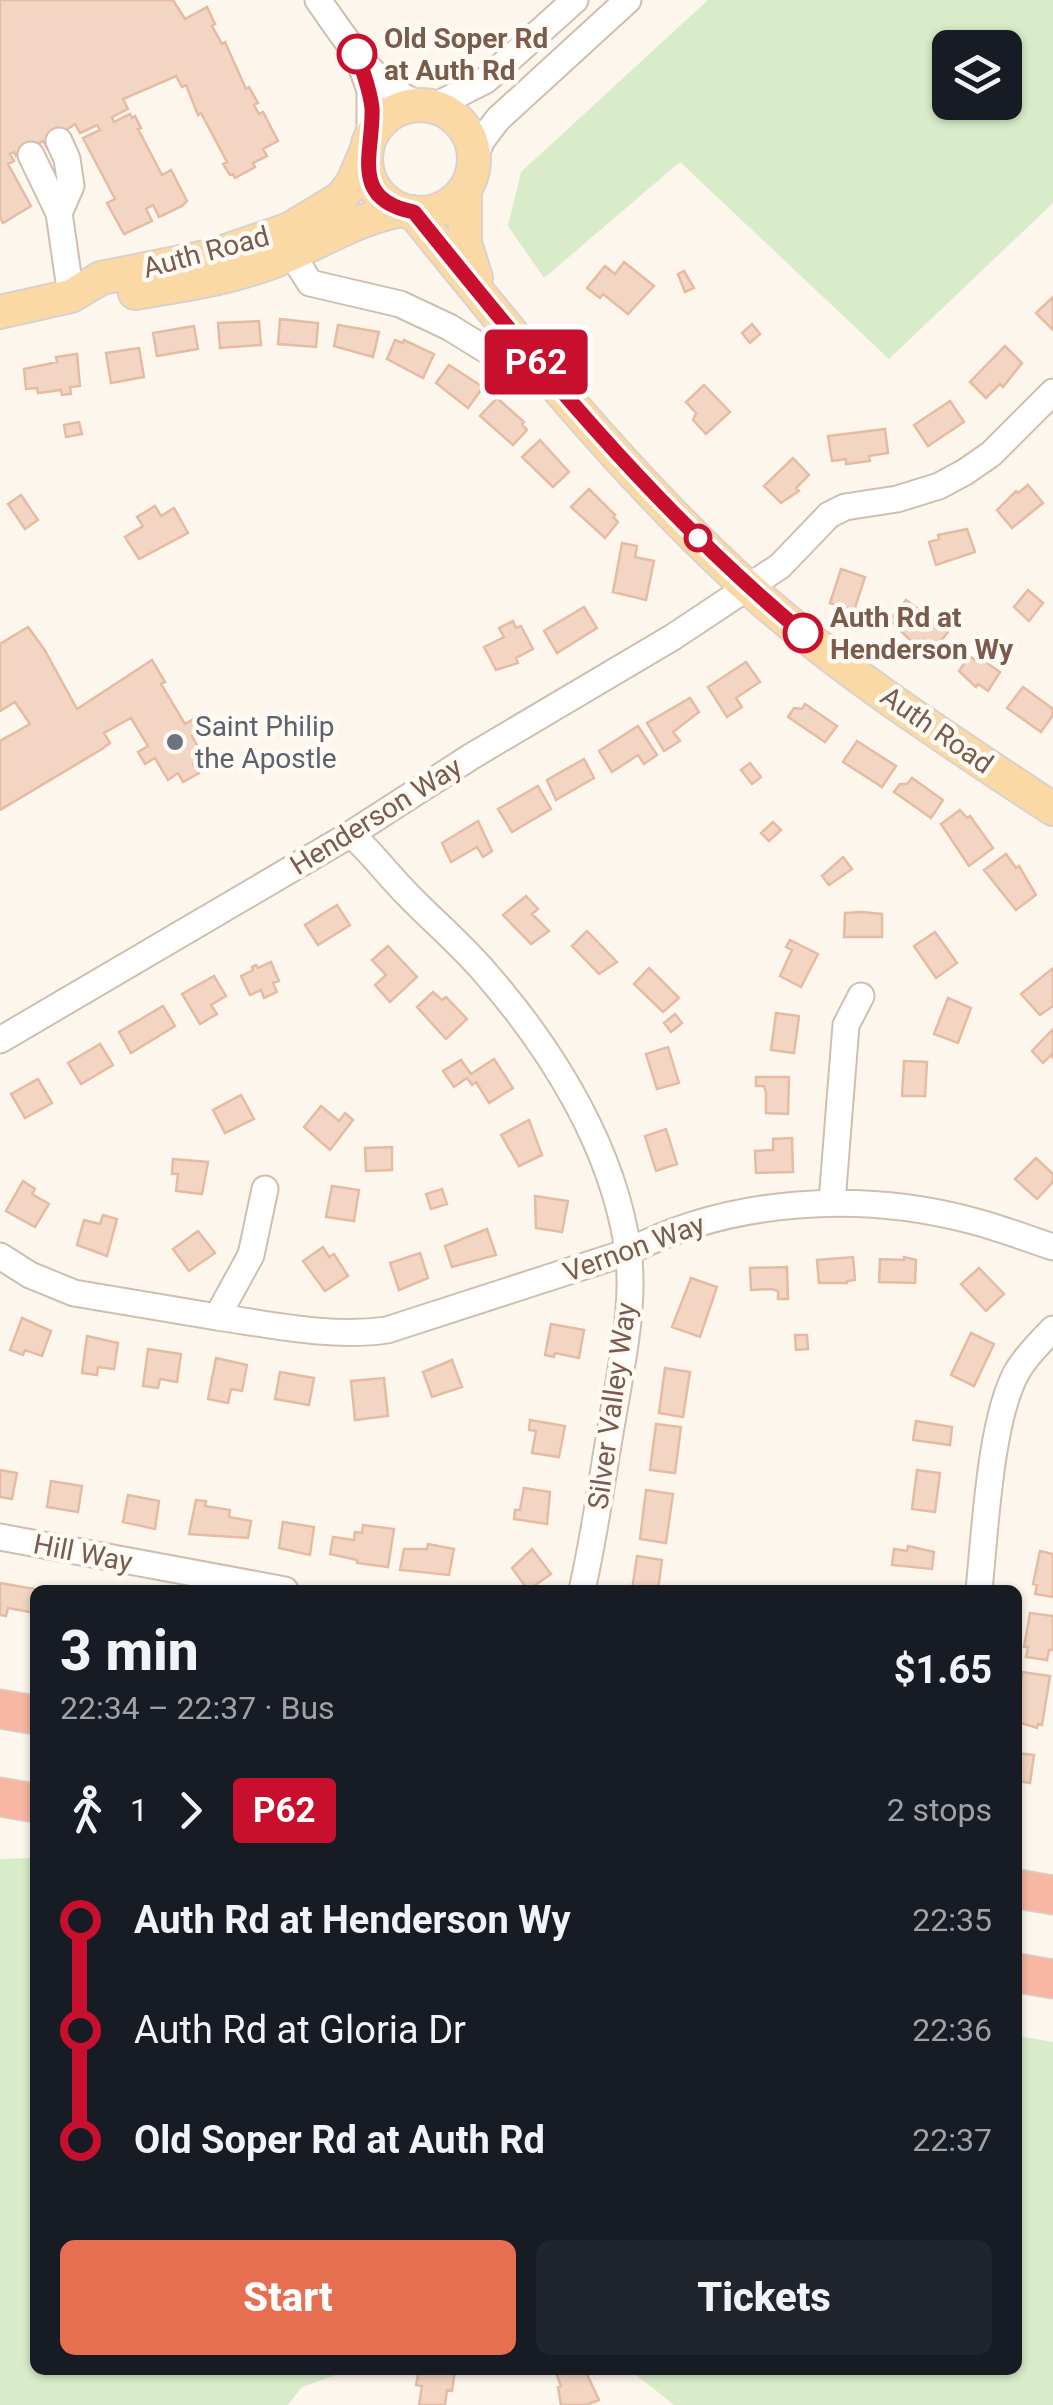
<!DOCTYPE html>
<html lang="en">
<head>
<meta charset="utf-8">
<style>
	body { margin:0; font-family:Roboto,sans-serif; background:#20242c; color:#f1f3f6; height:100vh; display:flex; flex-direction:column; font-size:38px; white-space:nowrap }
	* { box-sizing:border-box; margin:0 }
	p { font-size:32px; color:#9ea1a6 }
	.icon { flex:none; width:55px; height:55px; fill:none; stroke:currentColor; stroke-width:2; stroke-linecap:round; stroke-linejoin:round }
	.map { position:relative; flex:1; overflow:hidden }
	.drawer { position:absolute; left:30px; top:1585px; width:992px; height:790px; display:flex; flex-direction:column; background:#171b24; border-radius:15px; box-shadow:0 2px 8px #0004 }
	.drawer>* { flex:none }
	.badge { padding:0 20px; border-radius:8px; font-size:35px; line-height:65px }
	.tools { position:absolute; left:932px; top:30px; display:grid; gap:20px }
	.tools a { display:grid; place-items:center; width:90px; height:90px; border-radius:15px; background:#171b24; box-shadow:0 2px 8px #0004; font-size:50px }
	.map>.badge { position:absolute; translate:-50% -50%; box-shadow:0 0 0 5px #fff }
	.legs { display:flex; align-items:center; gap:15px; height:110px; padding:0 30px; font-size:32px }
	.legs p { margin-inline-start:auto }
	.overview { display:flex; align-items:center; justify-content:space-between; height:170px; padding:0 30px }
	h1 { font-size:55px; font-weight:800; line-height:75px }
	.primary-button { display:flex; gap:20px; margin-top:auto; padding:20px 30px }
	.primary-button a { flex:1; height:115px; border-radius:15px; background:#e76f51; color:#fff; font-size:40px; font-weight:800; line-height:115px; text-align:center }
	.primary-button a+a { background:#20242c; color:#f1f3f6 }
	ul { padding:0 30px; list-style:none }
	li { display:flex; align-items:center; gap:35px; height:110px; font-size:38px }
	li i { display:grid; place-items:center; width:15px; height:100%; margin:0 12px; background:currentColor }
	li i::after { content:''; width:25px; height:25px; margin:-12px; border:8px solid; border-radius:50%; background:#171b24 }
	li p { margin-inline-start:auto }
	li:first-child i { background:linear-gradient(#0000 50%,currentColor 0) }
	li:last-child i { background:linear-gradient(currentColor 50%,#0000 0) }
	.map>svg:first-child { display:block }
	.green { fill:#d8ecc9; fill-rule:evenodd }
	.building { fill:#f3d5c3; stroke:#e6bba3; stroke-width:2.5 }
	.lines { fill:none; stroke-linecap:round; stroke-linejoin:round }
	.minor-casing { stroke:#d1beb0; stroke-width:29 }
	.major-casing { stroke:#dad1cd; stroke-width:36 }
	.highway-casing { stroke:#dad1cd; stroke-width:41 }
	.minor { stroke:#fff; stroke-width:25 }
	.major { stroke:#fbd9a5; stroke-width:32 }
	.highway { stroke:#f7b7a3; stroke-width:38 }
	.line-1-casing { stroke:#fff; stroke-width:22 }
	.line-1 { stroke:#c8102e; stroke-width:15 }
	.stop-1-dot { fill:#fff; stroke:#c8102e; stroke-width:5 }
	.worship-dot { fill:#6b7280; stroke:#fffaf3; stroke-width:4 }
	.labels { text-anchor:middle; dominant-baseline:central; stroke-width:9; stroke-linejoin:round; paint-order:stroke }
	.stop-label { font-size:28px; font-weight:bold; fill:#7a5c4d; stroke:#fffaf3; text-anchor:start }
	.street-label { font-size:28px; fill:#7a5c4d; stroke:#fffaf3 }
	.worship-label { font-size:28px; fill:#5b616d; stroke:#fffaf3; text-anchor:start }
</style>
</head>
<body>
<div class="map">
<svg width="1053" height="2405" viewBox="0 0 1053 2405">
	<rect width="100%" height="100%" fill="#fdf6ec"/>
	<path class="green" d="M708,0H1053V203L889,359L680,162L544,278L508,226L521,172ZM950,48H1005V102H950Z
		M31,1858L35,1859V2370H350L302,2387L288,2405H0V1859Z
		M1018,2036L1053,2042V2405H674L630,2370H1018Z"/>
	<path class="building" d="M0,0H173L185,19L207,7L215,24L212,26L222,44L225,42L246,89L249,87L258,103L254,105L259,114L263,112L278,141L263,149L267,156L253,163L255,167L235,178L233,174L230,175L223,164L227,162L201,113L198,115L186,85L182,87L176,76L123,99L128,109L112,117L114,122L130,114L132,118L135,116L141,128L138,129L162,175L171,170L187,201L182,206L159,217L153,205L146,209L152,221L124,234L107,203L115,199L83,138L100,130L97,125L80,133L75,124L62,133L64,138L47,148L43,141L16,156L14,152L10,154L14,161L8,164L31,206L3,223L0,217Z
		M624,262L654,286L628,314L603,294L600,298L587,288L605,266L615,274Z
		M684,271L694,288L685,292L678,274Z
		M1053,297V330L1036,313Z
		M280,319L318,323L316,347L278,344Z
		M259,321L261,345L220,348L218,323Z
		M752,324L760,334L750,343L742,333Z
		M338,325L379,332L373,357L334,346Z
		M194,326L198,349L157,356L153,333Z
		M395,340L403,343L404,340L434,354L423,378L387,359Z
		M1005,346L1022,363L1003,387L1000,384L986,398L970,382Z
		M139,348L144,377L111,383L106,353Z
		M77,354L80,386L70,387L71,394L62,395L61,390L38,393L37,388L26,389L24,369L57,362L56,357Z
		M449,365L483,387L468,408L436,383Z
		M704,385L730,412L706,434L693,420L696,413L686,402Z
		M497,398L524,422L522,424L527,430L513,445L480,416Z
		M950,401L964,422L928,446L914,425Z
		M79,422L82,434L66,437L64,425Z
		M885,429L888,453L869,456L870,461L846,464V459L832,461L828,436Z
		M540,440L569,472L553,487L522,457Z
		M793,458L809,475L796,488L799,491L781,503L764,486Z
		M1028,485L1043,503L1012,528L997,510L1016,491L1018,493Z
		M589,489L615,515L613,517L618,522L605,538L571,507Z
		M21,495L38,520L25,529L8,504Z
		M155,506L161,516L174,508L188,533L139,559L125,537L143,526L137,517Z
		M967,529L975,552L936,565L929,542L939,539L938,535Z
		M622,543L637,546L635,557L654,561L646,600L613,592Z
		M841,569L865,577L854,611L830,603Z
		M1028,590L1043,603L1029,621L1014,607Z
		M906,600L948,632L932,652L917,640L914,644L890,620Z
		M584,607L597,628L557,653L544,631Z
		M513,621L516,628L521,626L533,649L516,658L518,663L496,670L484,647L504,637L499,628Z
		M28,627L44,649L77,709L152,660L165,682L161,684L185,724L195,718L202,730L192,736L204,758L193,764L199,773L183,782L178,773L168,780L155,758L145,764L138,752L148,746L131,718L104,733L110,743L102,749L0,810V741L30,724L15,702L0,711V644Z
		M969,656L978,662L980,658L1000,672L988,691L978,684L976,687L959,671Z
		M746,662L760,682L736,698L742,707L727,717L708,687Z
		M1023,687L1053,709V715L1041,732L1007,708Z
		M690,698L699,712L673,732L680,741L664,751L647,723Z
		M805,704L837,726L825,742L788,717L794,708L802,709Z
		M638,726L657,755L644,764L638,755L612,772L599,751Z
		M857,741L896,766L882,787L843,762Z
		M584,759L594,778L556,800L547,780Z
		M750,763L761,777L752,784L741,770Z
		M912,778L943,800L931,818L894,792L900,784H907Z
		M538,786L551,809L512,832L498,809Z
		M960,810L967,818L970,816L993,848L969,866L941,824Z
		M478,821L492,851L483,857L477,847L451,862L442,843Z
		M773,822L781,830L769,841L761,833Z
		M1006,854L1016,868L1019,866L1036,895L1016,910L984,870Z
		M843,857L852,869L829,885L822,876Z
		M526,896L538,909L532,914L549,931L531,944L503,915Z
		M337,905L350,925L318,945L305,925Z
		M862,912L882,914V937H844L845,913Z
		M587,931L617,962L599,974L572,946Z
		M935,932L957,963L936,978L914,946Z
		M790,940L818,954L801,987L780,976L792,950L786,947Z
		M388,946L417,977L390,1002L375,985L386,975L372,960Z
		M271,962L279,981L273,983L277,992L264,998L261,990L250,995L241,976L253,970L252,967L256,965L258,968Z
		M649,968L679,998L663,1012L634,984Z
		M1053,968V1006L1040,1015L1021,994Z
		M214,976L226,996L211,1005L217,1014L200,1024L182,994Z
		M433,992L442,1000L446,997L467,1019L446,1039L417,1007Z
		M948,998L971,1008L958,1043L934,1034Z
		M163,1006L175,1026L131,1053L119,1032Z
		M776,1013L799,1016L794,1053L771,1050Z
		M675,1014L682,1023L671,1032L664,1023Z
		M1053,1029V1058L1051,1055L1043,1063L1032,1051Z
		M100,1044L113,1065L81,1084L68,1063Z
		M668,1047L679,1083L657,1089L646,1054Z
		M494,1059L513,1088L489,1103L476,1082L472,1085L467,1078L454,1087L443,1071L461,1060L471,1074Z
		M904,1061L927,1062L925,1096H902Z
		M756,1077H789L788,1114L766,1113V1093L764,1086H756Z
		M38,1079L52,1103L25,1118L11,1094Z
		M241,1095L254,1119L225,1133L213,1110Z
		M321,1106L339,1121L345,1113L353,1120L330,1150L304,1127Z
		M529,1120L542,1155L519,1166L501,1135Z
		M666,1129L677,1164L656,1171L645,1136Z
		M792,1138L793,1172L756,1173L755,1151L773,1150V1139Z
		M392,1147V1170L366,1171L365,1148Z
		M1036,1158L1053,1174V1182L1037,1199L1015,1179Z
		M173,1159L208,1162L202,1194L176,1191L178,1174H172Z
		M23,1181L35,1189L32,1194L49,1204L35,1227L6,1211Z
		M332,1186L359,1190L354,1221L326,1217Z
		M442,1189L447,1204L431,1209L426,1194Z
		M535,1196L568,1201L562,1232L536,1228Z
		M103,1215L117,1219L107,1256L77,1245L84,1220L100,1224Z
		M487,1229L496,1255L452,1267L445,1246Z
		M198,1231L215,1253L189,1271L173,1249Z
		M323,1247L329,1257L334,1254L348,1276L325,1291L303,1261Z
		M420,1253L428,1278L399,1290L390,1263Z
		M853,1257L855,1280L847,1281V1283H819L817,1260Z
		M904,1257L916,1260L915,1283L879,1282L880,1259L904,1260Z
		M787,1267L788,1299H778V1291L771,1289L751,1290L750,1268Z
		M979,1268L1004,1294L986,1311L961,1284Z
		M691,1278L717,1287L700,1337L672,1327Z
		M22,1318L51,1331L42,1356L25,1350L23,1355L10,1350Z
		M551,1324L584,1330L579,1358L555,1353L554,1357L545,1355Z
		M971,1333L994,1344L974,1386L951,1375Z
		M795,1335H807L808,1349L796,1350Z
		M87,1336L118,1343L114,1369L98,1367L97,1375L82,1373Z
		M148,1349L181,1354L177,1382L160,1379L158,1388L143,1386Z
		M216,1358L247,1365L242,1391L231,1389L228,1403L208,1399Z
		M452,1360L462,1387L432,1397L423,1372Z
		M665,1368L690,1372L683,1417L659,1413Z
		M280,1372L314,1378L309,1405L275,1399Z
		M384,1378L388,1416L355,1420L351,1381Z
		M530,1420L565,1426L559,1457L532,1453L536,1431L529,1430Z
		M916,1421L952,1427L950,1445L913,1440Z
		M656,1424L681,1427L675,1473L650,1470Z
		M0,1470L17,1473L12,1499L0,1497Z
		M917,1470L940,1473L935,1512L912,1509Z
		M51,1481L82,1486L78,1512L47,1507Z
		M524,1488L550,1492L547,1524L514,1519L515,1510H520Z
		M646,1490L673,1494L666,1543L640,1539Z
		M128,1495L159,1501L155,1529L123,1522Z
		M196,1500L206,1501L205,1506L230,1510L229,1517L251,1521L248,1538L189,1534Z
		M283,1522L314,1527L310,1555L279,1548Z
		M363,1525L394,1529L388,1567L357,1563V1560L330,1554L333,1537L354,1540L355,1532L362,1533Z
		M428,1544L454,1549L449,1575L400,1570L404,1549H427Z
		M908,1546L934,1552L932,1569L892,1565L894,1549L907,1551Z
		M532,1549L551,1574L528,1590L512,1568Z
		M1040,1551L1053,1554V1597L1035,1594L1037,1585L1033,1584Z
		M637,1556L662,1560L658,1590H632Z
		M0,1583L40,1590H35V1613L8,1608L6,1616L0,1615Z
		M1030,1613L1053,1616V1650H1049L1047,1660L1026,1657L1028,1647H1024Z
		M1022,1672L1050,1676L1042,1725L1038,1724L1037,1728L1018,1722Z
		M1018,1753L1034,1755L1030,1783L1018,1781Z
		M419,2370H455L452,2391L447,2390L445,2405H419L422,2386L416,2385Z
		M555,2370H585L599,2400L586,2405H561L558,2387L561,2386Z"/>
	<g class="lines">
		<defs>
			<path id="minor" d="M318,0C346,39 375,89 422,105
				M360,63L370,90V139
				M433,107L486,80L575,0
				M59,141L67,159L71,186L59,213L71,296
				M31,155L59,213
				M475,156L482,140L498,119L628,0
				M291,253L310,283L400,304L449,327L501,359L525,349
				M351,834C372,853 388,875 408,895C434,922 464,947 488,976C554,1052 614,1150 628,1251C636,1307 619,1377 610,1433C601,1485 594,1538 582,1590
				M0,1040L351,834L472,756L673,637L780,566L829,515L845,507L897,499L939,486L965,472L991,454L1053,392
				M832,1202L846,1025L861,996
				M0,1256L30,1275L74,1293L217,1317L251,1255L265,1189
				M217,1317C274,1325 330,1338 387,1330L628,1252C731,1198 861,1191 973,1221C1000,1228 1026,1238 1053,1247
				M0,1537L285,1590
				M979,1590C985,1533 990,1417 1018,1370C1027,1355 1041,1341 1053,1329"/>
			<path id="major" d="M366 159a54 54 0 1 1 108 0a54 54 0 1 1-108 0Z
				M465,191V243L476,278
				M413,212C513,336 614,462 730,571C827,662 942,736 1053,809
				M135,293C181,285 228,279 272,262C316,245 354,219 401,210
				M0,312L71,296L101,278L211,256L290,229L341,198L353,182L367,149"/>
			<path id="highway" d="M0,1709L35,1715
				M0,1797L35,1803
				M1018,1889L1053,1895
				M1018,1973L1053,1979"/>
		</defs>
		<use href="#minor" class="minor-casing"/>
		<use href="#major" class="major-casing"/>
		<use href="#highway" class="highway-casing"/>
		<use href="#minor" class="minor"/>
		<use href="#major" class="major"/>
		<use href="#highway" class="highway"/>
	</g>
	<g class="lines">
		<defs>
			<path id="line-1" d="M357,54C363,72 370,89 372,108C374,152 348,199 414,212C534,361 655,510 803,633"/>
		</defs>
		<use href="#line-1" class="line-1-casing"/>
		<use href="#line-1" class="line-1"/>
	</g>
	<g class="stop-1-dot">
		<circle cx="357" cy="54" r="18"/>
		<circle cx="698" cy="538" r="12"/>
		<circle cx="803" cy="633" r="18"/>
	</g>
	<circle class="worship-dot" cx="175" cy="742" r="10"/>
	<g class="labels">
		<g class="stop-label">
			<text x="384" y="38">Old Soper Rd<tspan x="384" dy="32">at Auth Rd</tspan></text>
			<text x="830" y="617">Auth Rd at<tspan x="830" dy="32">Henderson Wy</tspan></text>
		</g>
		<g class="street-label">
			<text transform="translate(206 252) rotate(-15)">Auth Road</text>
			<text transform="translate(937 730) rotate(35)">Auth Road</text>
			<text transform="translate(376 816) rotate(-32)">Henderson Way</text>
			<text transform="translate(634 1248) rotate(-20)">Vernon Way</text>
			<text transform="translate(612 1406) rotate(-82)">Silver Valley Way</text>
			<text transform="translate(83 1553) rotate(11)">Hill Way</text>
		</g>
		<g class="worship-label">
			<text x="195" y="726">Saint Philip<tspan x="195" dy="32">the Apostle</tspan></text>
		</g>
	</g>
</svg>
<div class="tools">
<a><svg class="icon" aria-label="layers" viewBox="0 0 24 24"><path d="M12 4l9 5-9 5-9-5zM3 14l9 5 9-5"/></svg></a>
</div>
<b class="badge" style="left:536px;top:362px;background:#c8102e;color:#fff">P62</b>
<section class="drawer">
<div class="overview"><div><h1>3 min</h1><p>22:34 – 22:37 · Bus</p></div><b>$1.65</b></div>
<div class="legs"><svg class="icon" aria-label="walk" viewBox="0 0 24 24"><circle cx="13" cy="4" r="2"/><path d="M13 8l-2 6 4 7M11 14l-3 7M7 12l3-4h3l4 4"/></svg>1<svg class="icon" aria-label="forward" viewBox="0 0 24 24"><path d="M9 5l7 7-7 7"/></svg><b class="badge" style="background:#c8102e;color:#fff">P62</b><p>2 stops</p></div>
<ul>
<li><i style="color:#c8102e"></i><b>Auth Rd at Henderson Wy</b><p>22:35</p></li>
<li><i style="color:#c8102e"></i><span>Auth Rd at Gloria Dr</span><p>22:36</p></li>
<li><i style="color:#c8102e"></i><b>Old Soper Rd at Auth Rd</b><p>22:37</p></li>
</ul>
<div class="primary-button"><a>Start</a><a>Tickets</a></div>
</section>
</div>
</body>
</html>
